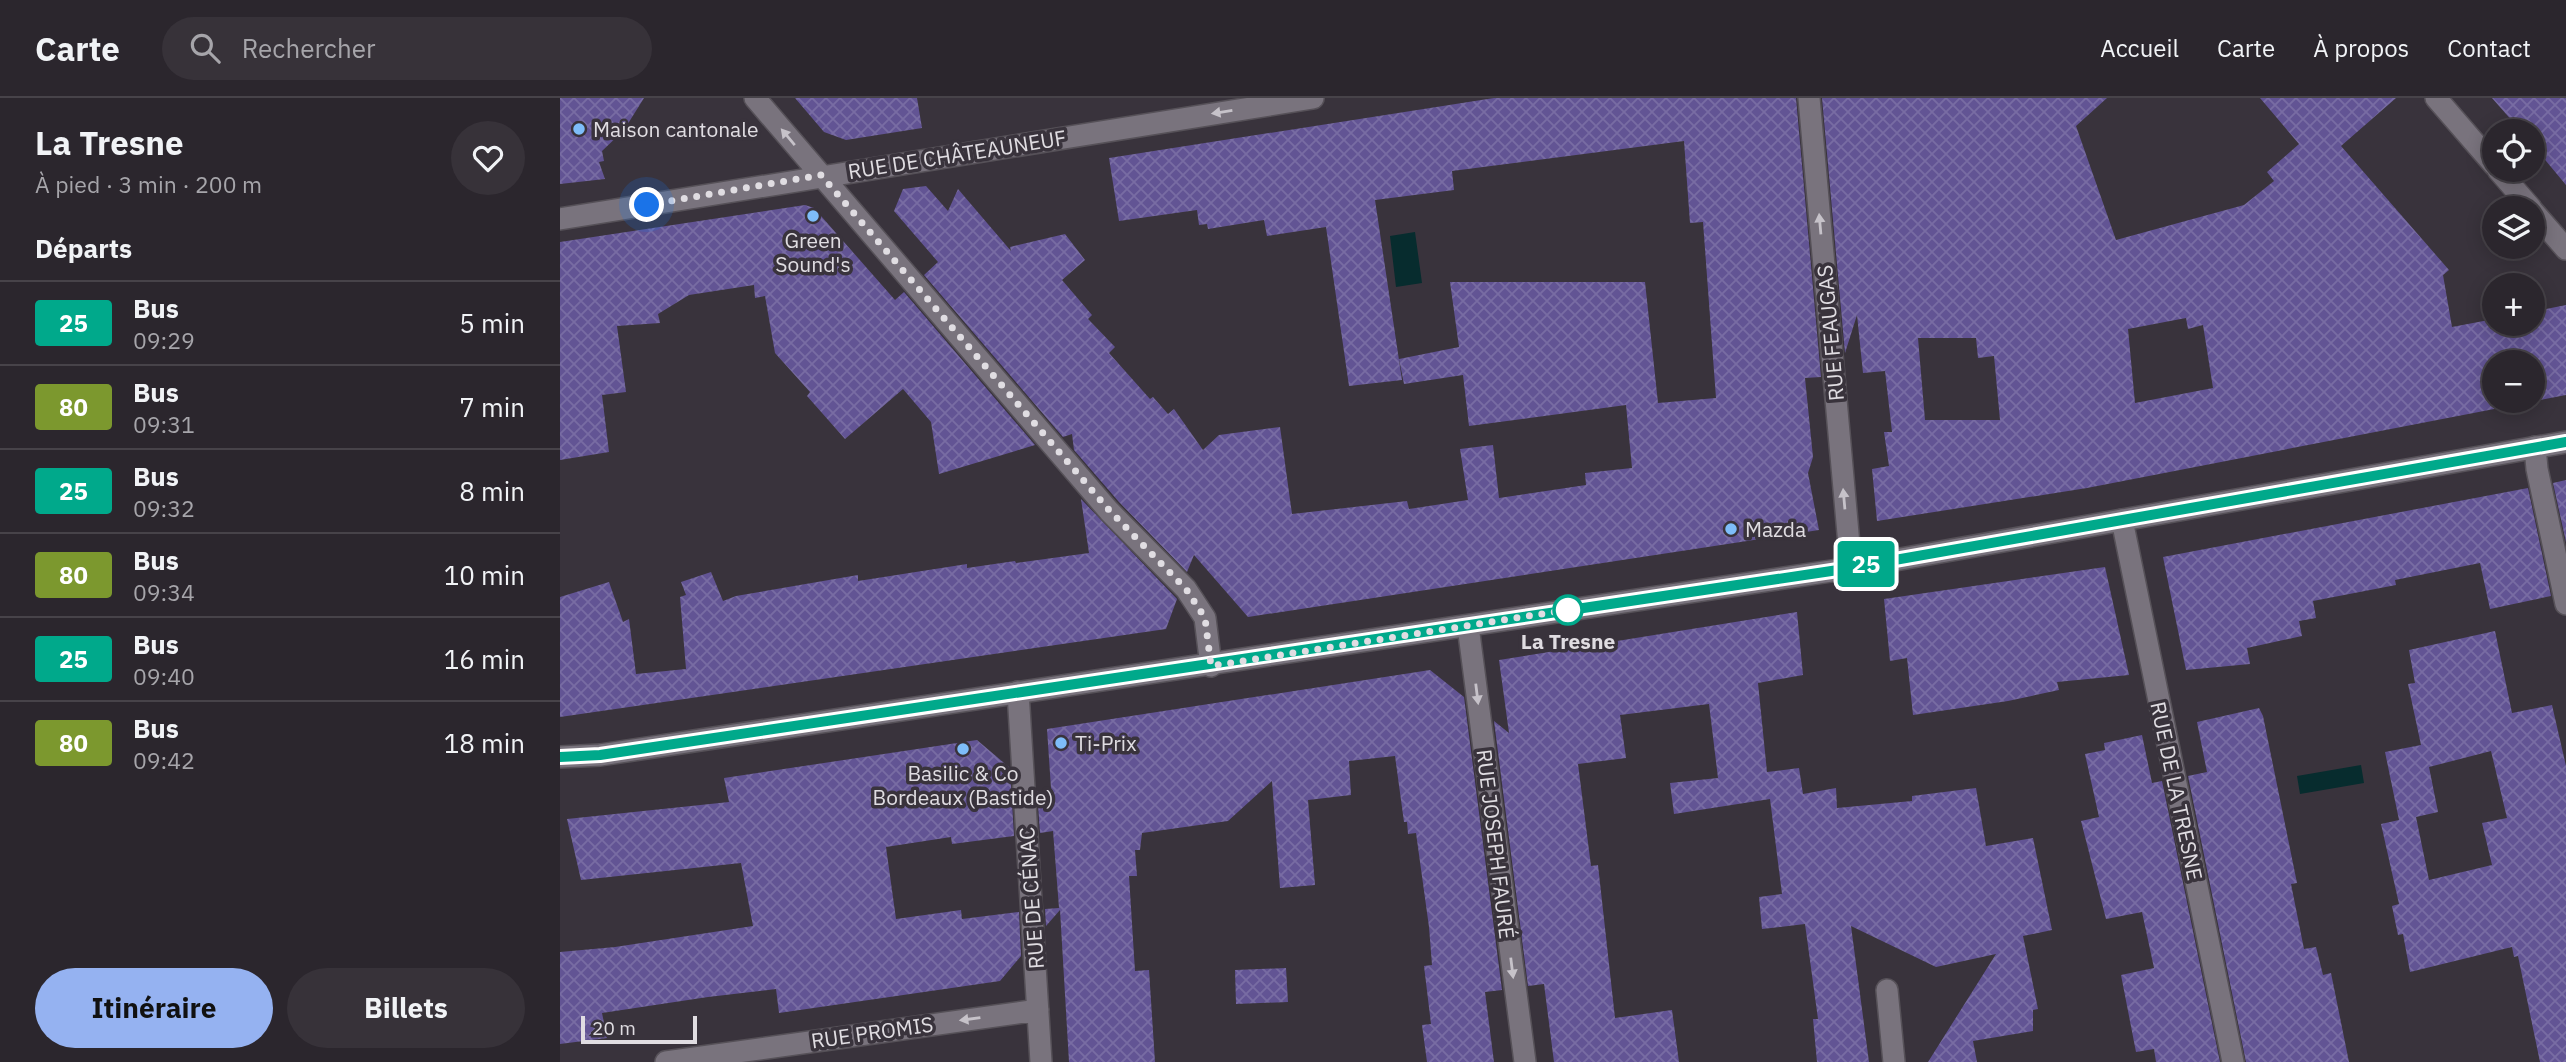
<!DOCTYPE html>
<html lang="fr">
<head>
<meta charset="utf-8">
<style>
	body { margin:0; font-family:"IBM Plex Sans",sans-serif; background:#373239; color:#f1f3f6; height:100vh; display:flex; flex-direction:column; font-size:26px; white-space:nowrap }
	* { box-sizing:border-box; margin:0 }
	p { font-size:23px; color:#a6a5aa }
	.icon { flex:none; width:38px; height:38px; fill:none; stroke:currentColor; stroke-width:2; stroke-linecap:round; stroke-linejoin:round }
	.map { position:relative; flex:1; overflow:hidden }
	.panel { display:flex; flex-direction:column; background:#2b262d; width:560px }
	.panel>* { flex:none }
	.badge { padding:0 14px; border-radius:5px; font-size:24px; line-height:46px }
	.fabs { position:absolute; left:1922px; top:21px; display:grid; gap:14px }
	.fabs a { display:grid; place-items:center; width:63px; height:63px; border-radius:50%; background:#2b262d; box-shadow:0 4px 18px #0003,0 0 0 2px #474349; font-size:35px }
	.scale { position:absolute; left:21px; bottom:18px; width:116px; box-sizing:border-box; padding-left:7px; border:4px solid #e0dde2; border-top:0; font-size:19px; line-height:24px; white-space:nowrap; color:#e0dde2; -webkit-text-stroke:5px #39333c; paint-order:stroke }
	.you { position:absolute; width:35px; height:35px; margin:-18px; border:5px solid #fff; border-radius:50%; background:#1a73e8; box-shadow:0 0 0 10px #1a73e833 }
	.map>.badge { position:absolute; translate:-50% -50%; box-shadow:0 0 0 4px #fff }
	h2 { padding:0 35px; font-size:26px; line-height:63px }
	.round { display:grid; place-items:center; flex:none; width:74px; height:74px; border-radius:37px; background:#373239 }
	.overview { display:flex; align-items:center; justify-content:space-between; height:119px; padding:0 35px }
	h1 { font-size:33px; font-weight:800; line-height:52px }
	.primary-button { display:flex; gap:14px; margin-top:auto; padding:14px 35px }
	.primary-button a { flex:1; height:80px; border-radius:42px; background:#95b2f1; color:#111; font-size:28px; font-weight:800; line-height:80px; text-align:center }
	.primary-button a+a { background:#373239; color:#f1f3f6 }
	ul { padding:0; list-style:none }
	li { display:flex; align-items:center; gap:21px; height:84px; padding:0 35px; border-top:2px solid #474349 }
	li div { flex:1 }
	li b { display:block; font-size:26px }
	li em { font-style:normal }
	li .badge { min-width:77px; font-weight:700; text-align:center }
	header { display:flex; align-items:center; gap:42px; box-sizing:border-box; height:98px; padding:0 35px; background:#2b262d; border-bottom:2px solid #474349 }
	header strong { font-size:33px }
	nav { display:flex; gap:38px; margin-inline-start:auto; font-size:24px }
	.search { width:490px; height:63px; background:#373239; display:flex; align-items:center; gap:18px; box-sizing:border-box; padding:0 24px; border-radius:38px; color:#a6a5aa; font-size:26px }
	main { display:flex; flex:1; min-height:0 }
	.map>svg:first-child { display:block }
	.water { fill:#072c2e }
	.building { fill:url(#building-cross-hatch); fill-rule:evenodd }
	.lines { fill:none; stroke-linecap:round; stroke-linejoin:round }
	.street-casing { stroke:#565158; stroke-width:24 }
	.secondary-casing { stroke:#565158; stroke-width:24 }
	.street { stroke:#79737d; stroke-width:21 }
	.secondary { stroke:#79737d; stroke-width:21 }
	.oneway { fill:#c6c2c9 }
	.line-casing { stroke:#fff; stroke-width:16 }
	.line { stroke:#00a98b; stroke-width:10 }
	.walk { stroke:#e0dde2; stroke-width:7; stroke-dasharray:0 12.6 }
	.poi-dot { fill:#7ebdf9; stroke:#39333c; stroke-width:2.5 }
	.stop-dot { fill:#fff; stroke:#00a98b; stroke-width:3.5 }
	.labels { text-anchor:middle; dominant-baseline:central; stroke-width:7; stroke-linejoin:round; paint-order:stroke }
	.poi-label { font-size:21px; fill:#e0dde2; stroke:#39333c; text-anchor:start }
	.street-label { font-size:21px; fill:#e0dde2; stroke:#39333c }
	.stop-label { font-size:21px; font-weight:bold; fill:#e0dde2; stroke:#39333c }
</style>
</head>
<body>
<header>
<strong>Carte</strong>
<div class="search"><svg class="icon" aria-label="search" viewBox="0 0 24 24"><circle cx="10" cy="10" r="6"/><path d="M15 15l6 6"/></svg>Rechercher</div>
<nav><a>Accueil</a><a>Carte</a><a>À propos</a><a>Contact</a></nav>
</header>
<main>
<section class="panel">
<div class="overview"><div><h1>La Tresne</h1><p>À pied · 3 min · 200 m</p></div><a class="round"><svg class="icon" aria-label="heart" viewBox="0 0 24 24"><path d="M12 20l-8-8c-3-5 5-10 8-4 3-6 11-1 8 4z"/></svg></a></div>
<h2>Départs</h2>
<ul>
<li><span class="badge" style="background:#00a98b;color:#fff">25</span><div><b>Bus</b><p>09:29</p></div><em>5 min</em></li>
<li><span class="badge" style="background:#7c982e;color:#fff">80</span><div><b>Bus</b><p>09:31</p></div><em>7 min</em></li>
<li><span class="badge" style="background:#00a98b;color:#fff">25</span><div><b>Bus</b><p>09:32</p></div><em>8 min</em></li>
<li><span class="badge" style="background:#7c982e;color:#fff">80</span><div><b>Bus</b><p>09:34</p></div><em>10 min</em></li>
<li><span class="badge" style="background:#00a98b;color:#fff">25</span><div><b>Bus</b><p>09:40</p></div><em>16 min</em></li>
<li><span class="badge" style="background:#7c982e;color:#fff">80</span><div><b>Bus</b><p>09:42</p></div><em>18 min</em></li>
</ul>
<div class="primary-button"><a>Itinéraire</a><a>Billets</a></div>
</section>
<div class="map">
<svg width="2006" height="964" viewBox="0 0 2006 964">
	<defs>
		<pattern id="building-cross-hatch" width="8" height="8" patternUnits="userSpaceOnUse" patternTransform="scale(1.75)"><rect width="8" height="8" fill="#625494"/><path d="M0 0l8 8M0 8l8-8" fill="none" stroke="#786ca3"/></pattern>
	</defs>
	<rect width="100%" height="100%" fill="#39333c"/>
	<path class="water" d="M855,134L862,185L836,189L830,138Z
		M1801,667L1804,685L1740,696L1737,678Z"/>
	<path class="building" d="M0,0H84L64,32L42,53L44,63L39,64L45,81L0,86Z
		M235,0H357L362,30L286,42L264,34Z
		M934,0H1236L1261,279L1245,280L1253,359L1248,375L1259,432L688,519L634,457L627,474L559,404L514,352L512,336L503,339L364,177L378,164L334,113L343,91L366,88L388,113L398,91L451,153L450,149L505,136L525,162L502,182L532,217L528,221L555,249L549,255L590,301L593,299L608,316L614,311L643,352L659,337L720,329L732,416L847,403L849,411L908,402L900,351L933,347L939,400L1026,387L1025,375L1072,370L1066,307L909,328L903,277L844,286L839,261L899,249L890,184H1085L1098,305L1156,300L1143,124L1130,125L1124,43L892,73L894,92L815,102L842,282L789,288L766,129L707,138L704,122L648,131L647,126L639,127L637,112L559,123L549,60Z
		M1262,0H1547L1516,28L1556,142L1684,107L1714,83L1707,74L1739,46L1700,0H1836L1781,48L1889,172L1883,177L1892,229L1934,221V226H1972V214L2006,207V297L1527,390L1317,423L1312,371L1329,368L1324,334H1332L1325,273L1303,275L1297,217L1285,255ZM1626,220L1628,231L1643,227L1653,290L1575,305L1568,231ZM1358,240H1416L1418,260L1434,258L1440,322H1365ZM1934,264H1972V303H1934Z
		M1932,0H2006V87L1972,46V33H1961Z
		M245,107L254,110L335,202L344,194L475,347L379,376L371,324L343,291L285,341L247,298L250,294L215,255L205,198L195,200L194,187L129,197L98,216L100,225L57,228L66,294L42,297L49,354L0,362V144Z
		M2006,382V444L1993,385Z
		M1968,390L1991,498L1930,511L1920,465L1835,482L1836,487L1753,503L1756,520L1739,523L1742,538L1687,550L1690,566L1626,572L1603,459Z
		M521,401L617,501L606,531L0,619V499L49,484L63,524L69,521L76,576L126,571L120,499L126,497L121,484L151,474L163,503L176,498L298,477V483L407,466V470L455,463L456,465L529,455Z
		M1545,469L1569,577L1497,584L1499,592L1448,603L1353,617L1347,560L1330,563L1324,501Z
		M1237,514L1243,577L1198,585L1207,674L1239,670L1243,696L1276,690L1277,710L1352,703V698L1416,690L1426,748L1473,740L1492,832L1463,838L1478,911L1473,912V933L1413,943L1417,964H1368L1436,856L1376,869L1291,828L1309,964H1257L1253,921H1258L1245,826L1202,831L1199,799L1222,796L1210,701L1114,716L1110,685L1158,680L1149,606L1060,617L1066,660L1018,666L1031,768L1038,767L1055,920L1112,912L1119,964H994L984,886L968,888L934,623L949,635L939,562Z
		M1935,533L1952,615L1992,607L2006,668V964H1980L1958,858L1954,859L1952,849L1850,874L1843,836L1838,837L1832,808L1839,806L1821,726L1839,722L1825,654L1861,647L1848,586L1855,585L1849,552ZM1931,653L1947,720L1922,725L1932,767L1869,782L1856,719L1878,714L1869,669Z
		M870,572L904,599L942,892L925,894L934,964H867L862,927L871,926L864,868L872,867L869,829L856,735L848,736L847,724H844L835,658L789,663L791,697L748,702L755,787L720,790L712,683L668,723L582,735L580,752H575L577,778H569L575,873L589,872L595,964H509L500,812L486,828L485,811L499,810L493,733L480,735L477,693L492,705L487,631Z
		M1699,610L1703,618L1737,785L1731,786L1744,851L1756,849L1763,877L1771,875L1789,964H1686L1628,678L1647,674L1637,624Z
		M1582,637L1592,685L1602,683L1660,964H1596L1594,951L1576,954L1561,877L1594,870L1582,814L1546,821L1521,723L1539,719L1525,656L1545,652L1544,645Z
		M417,642L450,670L454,738L392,746L391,739L326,749L336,821L401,812L402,821L459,814L461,858L440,883L219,915L216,891L148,899L42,915L47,940L0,946V854L55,849L193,828L181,765L21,782L7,721L169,704L164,680Z
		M726,870L728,904L676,906L675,872Z"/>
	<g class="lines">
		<defs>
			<path id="street" d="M195,0L549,413L626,491L645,520L651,568
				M1249,0L1291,469
				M1876,0L1934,67
				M1938,72L1971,110
				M1972,112L2006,151
				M0,121L753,0
				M1975,349L1977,371L2006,506
				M1562,422L1673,964
				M908,528L965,964
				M458,594L481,964
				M1327,892L1334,964
				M106,964L478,912"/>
			<path id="secondary" d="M0,659L40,657L1278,472L2006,344"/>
		</defs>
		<use href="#street" class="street-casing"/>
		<use href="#secondary" class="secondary-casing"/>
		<use href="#street" class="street"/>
		<use href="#secondary" class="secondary"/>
	</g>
	<defs><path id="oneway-solid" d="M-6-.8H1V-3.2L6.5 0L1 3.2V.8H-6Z" transform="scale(1.75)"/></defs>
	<g class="oneway">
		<use href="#oneway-solid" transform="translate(662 14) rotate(171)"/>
		<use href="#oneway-solid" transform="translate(228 39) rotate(-130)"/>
		<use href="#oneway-solid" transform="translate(1260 126) rotate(-95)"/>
		<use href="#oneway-solid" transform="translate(1284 401) rotate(-95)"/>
		<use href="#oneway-solid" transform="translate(917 596) rotate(83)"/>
		<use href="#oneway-solid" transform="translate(952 870) rotate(83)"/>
		<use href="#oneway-solid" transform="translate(410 921) rotate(172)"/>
	</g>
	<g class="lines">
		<defs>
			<path id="line" d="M0,659L40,657L1278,472L2006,344"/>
		</defs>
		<use href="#line" class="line-casing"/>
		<use href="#line" class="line"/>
		<path class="walk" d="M87,107L261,77L549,412L626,491L645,520L651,568L1013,511L1008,512"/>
	</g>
	<g class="poi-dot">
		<circle cx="19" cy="31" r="7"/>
		<circle cx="253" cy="118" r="7"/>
		<circle cx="1171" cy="431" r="7"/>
		<circle cx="501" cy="645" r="7"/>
		<circle cx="403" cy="651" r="7"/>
	</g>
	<circle class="stop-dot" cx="1008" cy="512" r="14"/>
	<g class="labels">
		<g class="poi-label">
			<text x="33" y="31">Maison cantonale</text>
			<text x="253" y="142" text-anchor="middle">Green<tspan x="253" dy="24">Sound's</tspan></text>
			<text x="1185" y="431">Mazda</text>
			<text x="515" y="645">Ti-Prix</text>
			<text x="403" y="675" text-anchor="middle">Basilic &amp; Co<tspan x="403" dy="24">Bordeaux (Bastide)</tspan></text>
		</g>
		<g class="street-label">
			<text transform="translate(397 56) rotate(-9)">RUE DE CHÂTEAUNEUF</text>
			<text transform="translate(1270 235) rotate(-95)">RUE FEAUGAS</text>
			<text transform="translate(1617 693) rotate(78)">RUE DE LA TRESNE</text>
			<text transform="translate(936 746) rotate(83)">RUE JOSEPH FAURÉ</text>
			<text transform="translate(471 800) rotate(-94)">RUE DE CÉNAC</text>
			<text transform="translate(312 934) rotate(-8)">RUE PROMIS</text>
		</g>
		<g class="stop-label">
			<text x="1008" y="543">La Tresne</text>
		</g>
	</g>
</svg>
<div class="fabs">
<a><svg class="icon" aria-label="locate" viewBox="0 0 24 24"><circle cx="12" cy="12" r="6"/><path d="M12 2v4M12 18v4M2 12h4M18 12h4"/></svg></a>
<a><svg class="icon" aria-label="layers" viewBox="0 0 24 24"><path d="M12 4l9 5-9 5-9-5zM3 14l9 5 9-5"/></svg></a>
<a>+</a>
<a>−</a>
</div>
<div class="scale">20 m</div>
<div class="you" style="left:87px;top:107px"></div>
<b class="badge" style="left:1306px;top:466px;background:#00a98b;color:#fff">25</b>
</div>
</main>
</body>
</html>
